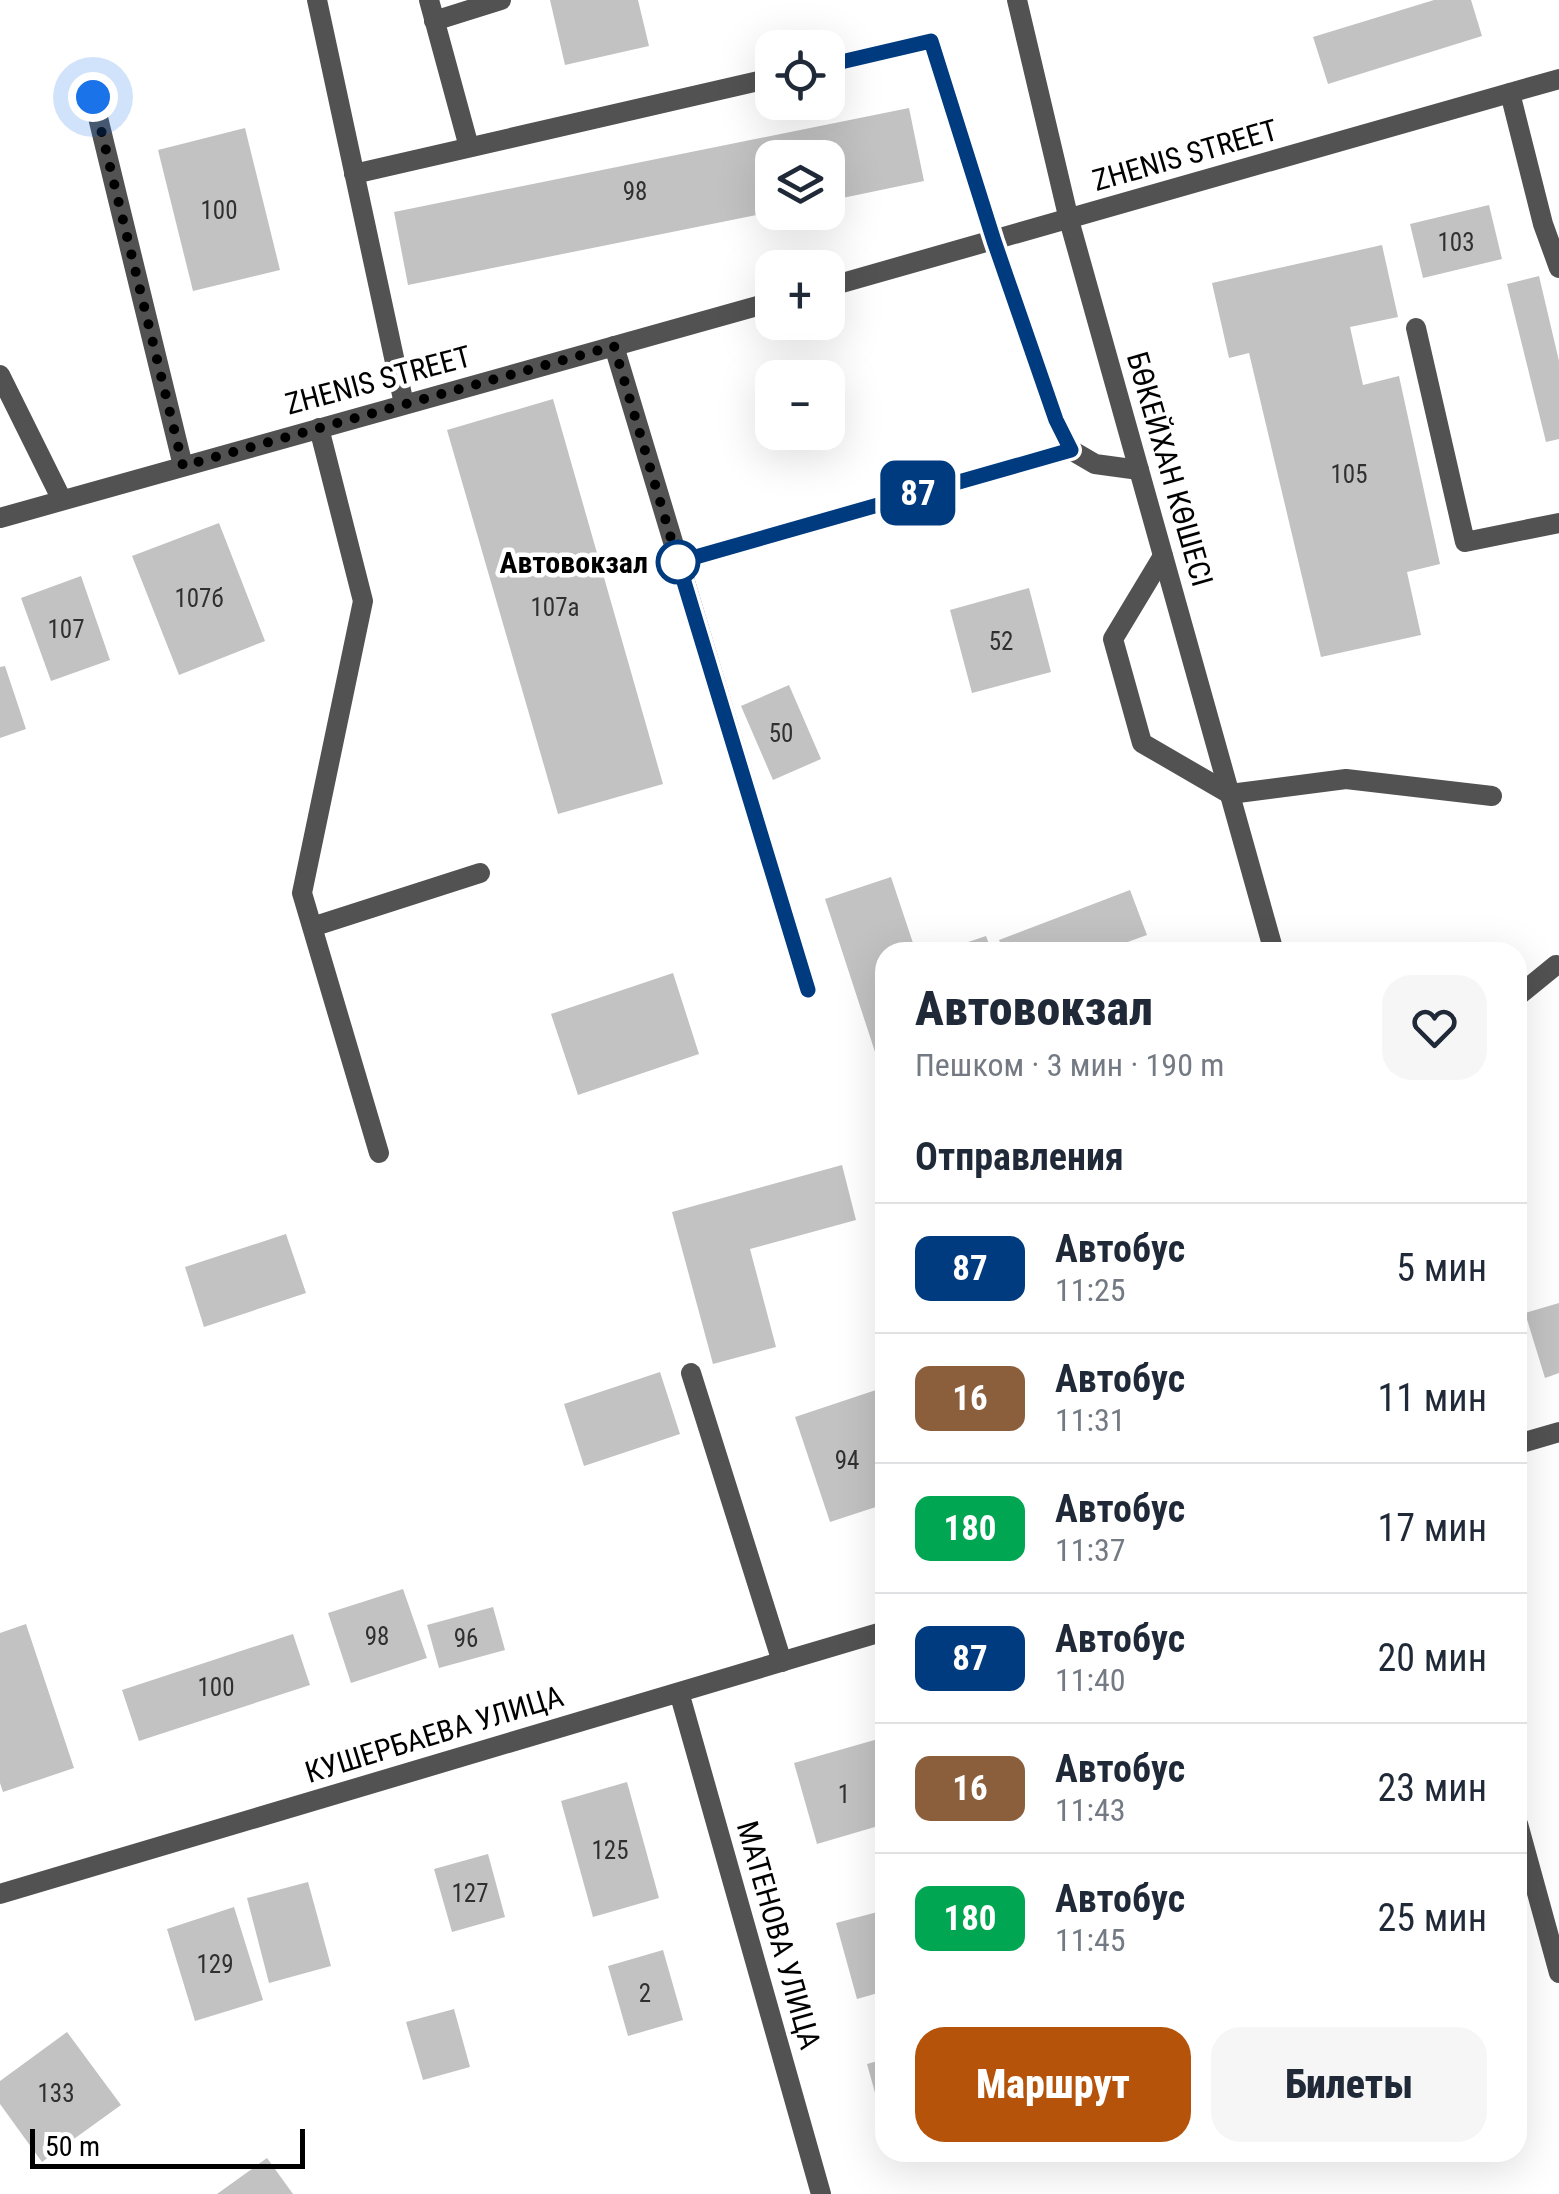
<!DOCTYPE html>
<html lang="ru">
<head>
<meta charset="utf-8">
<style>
	body { margin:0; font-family:"Roboto Condensed",sans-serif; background:#f6f6f7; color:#1f2937; height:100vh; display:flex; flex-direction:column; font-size:38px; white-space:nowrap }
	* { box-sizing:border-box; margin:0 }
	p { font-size:32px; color:#747a83 }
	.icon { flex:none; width:55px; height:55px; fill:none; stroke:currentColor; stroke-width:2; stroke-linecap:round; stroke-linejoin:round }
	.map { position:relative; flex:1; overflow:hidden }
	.sheet { position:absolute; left:875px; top:942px; width:652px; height:1220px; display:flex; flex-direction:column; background:#fff; border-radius:30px; box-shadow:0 10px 40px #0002 }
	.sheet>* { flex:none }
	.badge { padding:0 20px; border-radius:15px; font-size:35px; line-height:65px }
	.buttons { position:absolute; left:755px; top:30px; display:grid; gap:20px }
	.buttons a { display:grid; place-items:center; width:90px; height:90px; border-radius:20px; background:#fff; box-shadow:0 10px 40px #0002; font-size:50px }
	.scale { position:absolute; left:30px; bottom:25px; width:275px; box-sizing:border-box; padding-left:10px; border:5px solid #000; border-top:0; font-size:28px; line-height:35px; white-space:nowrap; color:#000; -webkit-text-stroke:8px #fff; paint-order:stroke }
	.you { position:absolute; width:50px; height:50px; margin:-25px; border:8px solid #fff; border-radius:50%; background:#1a73e8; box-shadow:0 0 0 15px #1a73e833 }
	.map>.badge { position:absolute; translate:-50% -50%; box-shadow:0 0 0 5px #fff }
	h2 { padding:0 40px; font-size:38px; line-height:90px }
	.round { display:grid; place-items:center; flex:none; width:105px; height:105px; border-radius:30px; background:#f6f6f7 }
	.headline { display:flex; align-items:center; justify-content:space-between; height:170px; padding:0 40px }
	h1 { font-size:48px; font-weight:800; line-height:75px }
	.primary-button { display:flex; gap:20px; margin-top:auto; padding:20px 40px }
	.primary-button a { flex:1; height:115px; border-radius:30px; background:#b45309; color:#fff; font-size:40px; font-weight:800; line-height:115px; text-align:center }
	.primary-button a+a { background:#f6f6f7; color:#1f2937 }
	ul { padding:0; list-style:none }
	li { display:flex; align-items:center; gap:30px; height:130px; padding:0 40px; border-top:2px solid #e0e1e3 }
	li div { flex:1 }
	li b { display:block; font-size:38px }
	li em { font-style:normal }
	li .badge { min-width:110px; font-weight:700; text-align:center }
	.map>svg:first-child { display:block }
	.building { fill:#c2c2c2 }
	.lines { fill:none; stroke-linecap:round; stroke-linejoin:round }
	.service { stroke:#525252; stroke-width:20 }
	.minor { stroke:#525252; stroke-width:20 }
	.tertiary { stroke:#525252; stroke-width:20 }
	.line-casing { stroke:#fff; stroke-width:22 }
	.line { stroke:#003b80; stroke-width:15 }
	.walk { stroke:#000; stroke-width:10; stroke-dasharray:0 18 }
	.stop-dot { fill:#fff; stroke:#003b80; stroke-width:5 }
	.labels { text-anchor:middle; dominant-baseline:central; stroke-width:9; stroke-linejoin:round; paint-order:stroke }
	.number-label { font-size:25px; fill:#303030 }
	.street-label { font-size:30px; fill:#000; stroke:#fff }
	.stop-label { font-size:30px; font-weight:bold; fill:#000; stroke:#fff; text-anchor:end }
</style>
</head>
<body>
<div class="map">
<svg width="1559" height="2194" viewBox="0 0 1559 2194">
	<rect width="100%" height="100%" fill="#fff"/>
	<path class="building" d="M550,0H638L649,46L565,65Z
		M1434,0H1471L1482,36L1328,84L1313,37Z
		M909,108L924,181L828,201V158H772V212L408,285L394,212Z
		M245,128L280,270L193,291L158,150Z
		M1489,205L1502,259L1423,278L1410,224Z
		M1382,245L1398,317L1350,327L1363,385L1399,376L1440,564L1407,572L1421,635L1321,657L1249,353L1229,358L1212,283Z
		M1539,276L1559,361V439L1546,442L1507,284Z
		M553,399L663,784L558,814L447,430Z
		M219,523L265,641L179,675L132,556Z
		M81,576L110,660L51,681L21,598Z
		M1029,588L1051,672L972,693L950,610Z
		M5,666L26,729L0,738V667Z
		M789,685L821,759L773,780L741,706Z
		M891,877L916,952H885V1052L876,1055L825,899Z
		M1130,890L1147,935L1100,952H1004L999,940Z
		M986,936L992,952H952L950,948Z
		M673,973L699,1054L578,1095L551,1014Z
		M842,1165L856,1220L750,1249L776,1347L713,1364L672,1212Z
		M286,1234L306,1293L204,1327L185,1267Z
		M1559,1303V1373L1545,1378L1525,1313Z
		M660,1372L680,1434L584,1466L564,1404Z
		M885,1387V1504L830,1522L795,1417Z
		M403,1589L427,1658L351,1683L328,1613Z
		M493,1607L505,1650L439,1668L427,1625Z
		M26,1624L74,1768L3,1792L0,1783V1633Z
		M293,1634L310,1685L139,1741L122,1690Z
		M885,1737V1824L817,1844L794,1763Z
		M627,1782L659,1898L593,1917L561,1801Z
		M488,1854L505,1917L452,1932L434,1869Z
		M308,1882L331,1966L269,1983L247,1898Z
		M234,1907L263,2000L195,2021L167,1929Z
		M885,1910V1991L857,1999L836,1923Z
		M663,1950L683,2020L628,2036L608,1966Z
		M454,2009L470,2067L423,2080L406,2022Z
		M67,2032L121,2105L42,2162L0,2104V2081Z
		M885,2059V2125H884L867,2064Z
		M267,2158L293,2194H217Z"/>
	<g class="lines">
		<path class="service" d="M317,0L404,404
			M429,0L469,147
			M434,21L501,0
			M828,65L931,41L994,241L1056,420L1071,450L1095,464L1139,470
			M1510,93L1543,224L1559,268
			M93,97L183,466
			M354,174L772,78
			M1416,328L1465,542L1559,523
			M614,346L808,990
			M0,375L62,500
			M319,428L363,601L302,893L379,1153
			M1163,556L1113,639L1142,743L1230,794L1346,779L1492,796
			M678,562L1071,450
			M312,927L480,873
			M1518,996L1556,965
			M691,1373L782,1662"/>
		<path class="minor" d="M828,287L1559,79
			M0,518L772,302
			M1518,1444L1559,1432
			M679,1692L821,2194
			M0,1894L885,1631"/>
		<path class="tertiary" d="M1017,0L1069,220L1274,952
			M1518,1824L1559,1973"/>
	</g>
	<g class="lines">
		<defs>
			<path id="line" d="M808,990L678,562L1071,450L1056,420L994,241L931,41L828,65"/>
		</defs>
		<use href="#line" class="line-casing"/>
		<use href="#line" class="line"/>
		<path class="walk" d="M93,97L183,466L614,346L678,562"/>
	</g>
	<circle class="stop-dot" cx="678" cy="562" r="20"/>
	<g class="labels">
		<g class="number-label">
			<text x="635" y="191">98</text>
			<text x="219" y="210">100</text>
			<text x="1456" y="242">103</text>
			<text x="1349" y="474">105</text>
			<text x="199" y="598">107б</text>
			<text x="555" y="607">107а</text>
			<text x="66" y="629">107</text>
			<text x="1001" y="641">52</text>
			<text x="781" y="733">50</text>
			<text x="847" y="1460">94</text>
			<text x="377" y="1636">98</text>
			<text x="466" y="1638">96</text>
			<text x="216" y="1687">100</text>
			<text x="844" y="1794">1</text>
			<text x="610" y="1850">125</text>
			<text x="470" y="1893">127</text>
			<text x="215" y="1964">129</text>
			<text x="645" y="1993">2</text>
			<text x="56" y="2093">133</text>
		</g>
		<g class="street-label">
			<text transform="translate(1185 155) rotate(-16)">ZHENIS STREET</text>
			<text transform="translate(378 380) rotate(-15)">ZHENIS STREET</text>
			<text transform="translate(1170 469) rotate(74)">БӨКЕЙХАН КӨШЕСІ</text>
			<text transform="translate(434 1734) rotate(-17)">КУШЕРБАЕВА УЛИЦА</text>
			<text transform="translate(779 1935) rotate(74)">МАТЕНОВА УЛИЦА</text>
		</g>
		<g class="stop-label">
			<text x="648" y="562">Автовокзал</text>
		</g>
	</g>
</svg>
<div class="buttons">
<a><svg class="icon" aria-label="locate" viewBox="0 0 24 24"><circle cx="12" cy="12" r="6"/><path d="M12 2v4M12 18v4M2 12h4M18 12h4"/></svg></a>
<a><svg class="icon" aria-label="layers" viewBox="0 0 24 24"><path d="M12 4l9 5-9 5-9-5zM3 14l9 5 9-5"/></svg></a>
<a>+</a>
<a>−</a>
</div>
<div class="scale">50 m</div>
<div class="you" style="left:93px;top:97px"></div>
<b class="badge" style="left:918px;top:493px;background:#003b80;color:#fff">87</b>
<section class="sheet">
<div class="headline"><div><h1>Автовокзал</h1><p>Пешком · 3 мин · 190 m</p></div><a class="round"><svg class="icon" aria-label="heart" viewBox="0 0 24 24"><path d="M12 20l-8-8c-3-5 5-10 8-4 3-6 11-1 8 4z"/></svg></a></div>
<h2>Отправления</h2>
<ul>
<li><span class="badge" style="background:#003b80;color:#fff">87</span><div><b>Автобус</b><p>11:25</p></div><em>5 мин</em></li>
<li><span class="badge" style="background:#8b5e3c;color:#fff">16</span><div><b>Автобус</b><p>11:31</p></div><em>11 мин</em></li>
<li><span class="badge" style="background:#00a651;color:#fff">180</span><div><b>Автобус</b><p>11:37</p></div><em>17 мин</em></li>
<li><span class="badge" style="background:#003b80;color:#fff">87</span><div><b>Автобус</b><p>11:40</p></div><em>20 мин</em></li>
<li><span class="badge" style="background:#8b5e3c;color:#fff">16</span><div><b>Автобус</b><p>11:43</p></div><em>23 мин</em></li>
<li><span class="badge" style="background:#00a651;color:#fff">180</span><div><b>Автобус</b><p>11:45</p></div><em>25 мин</em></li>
</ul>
<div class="primary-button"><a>Маршрут</a><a>Билеты</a></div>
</section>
</div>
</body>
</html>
